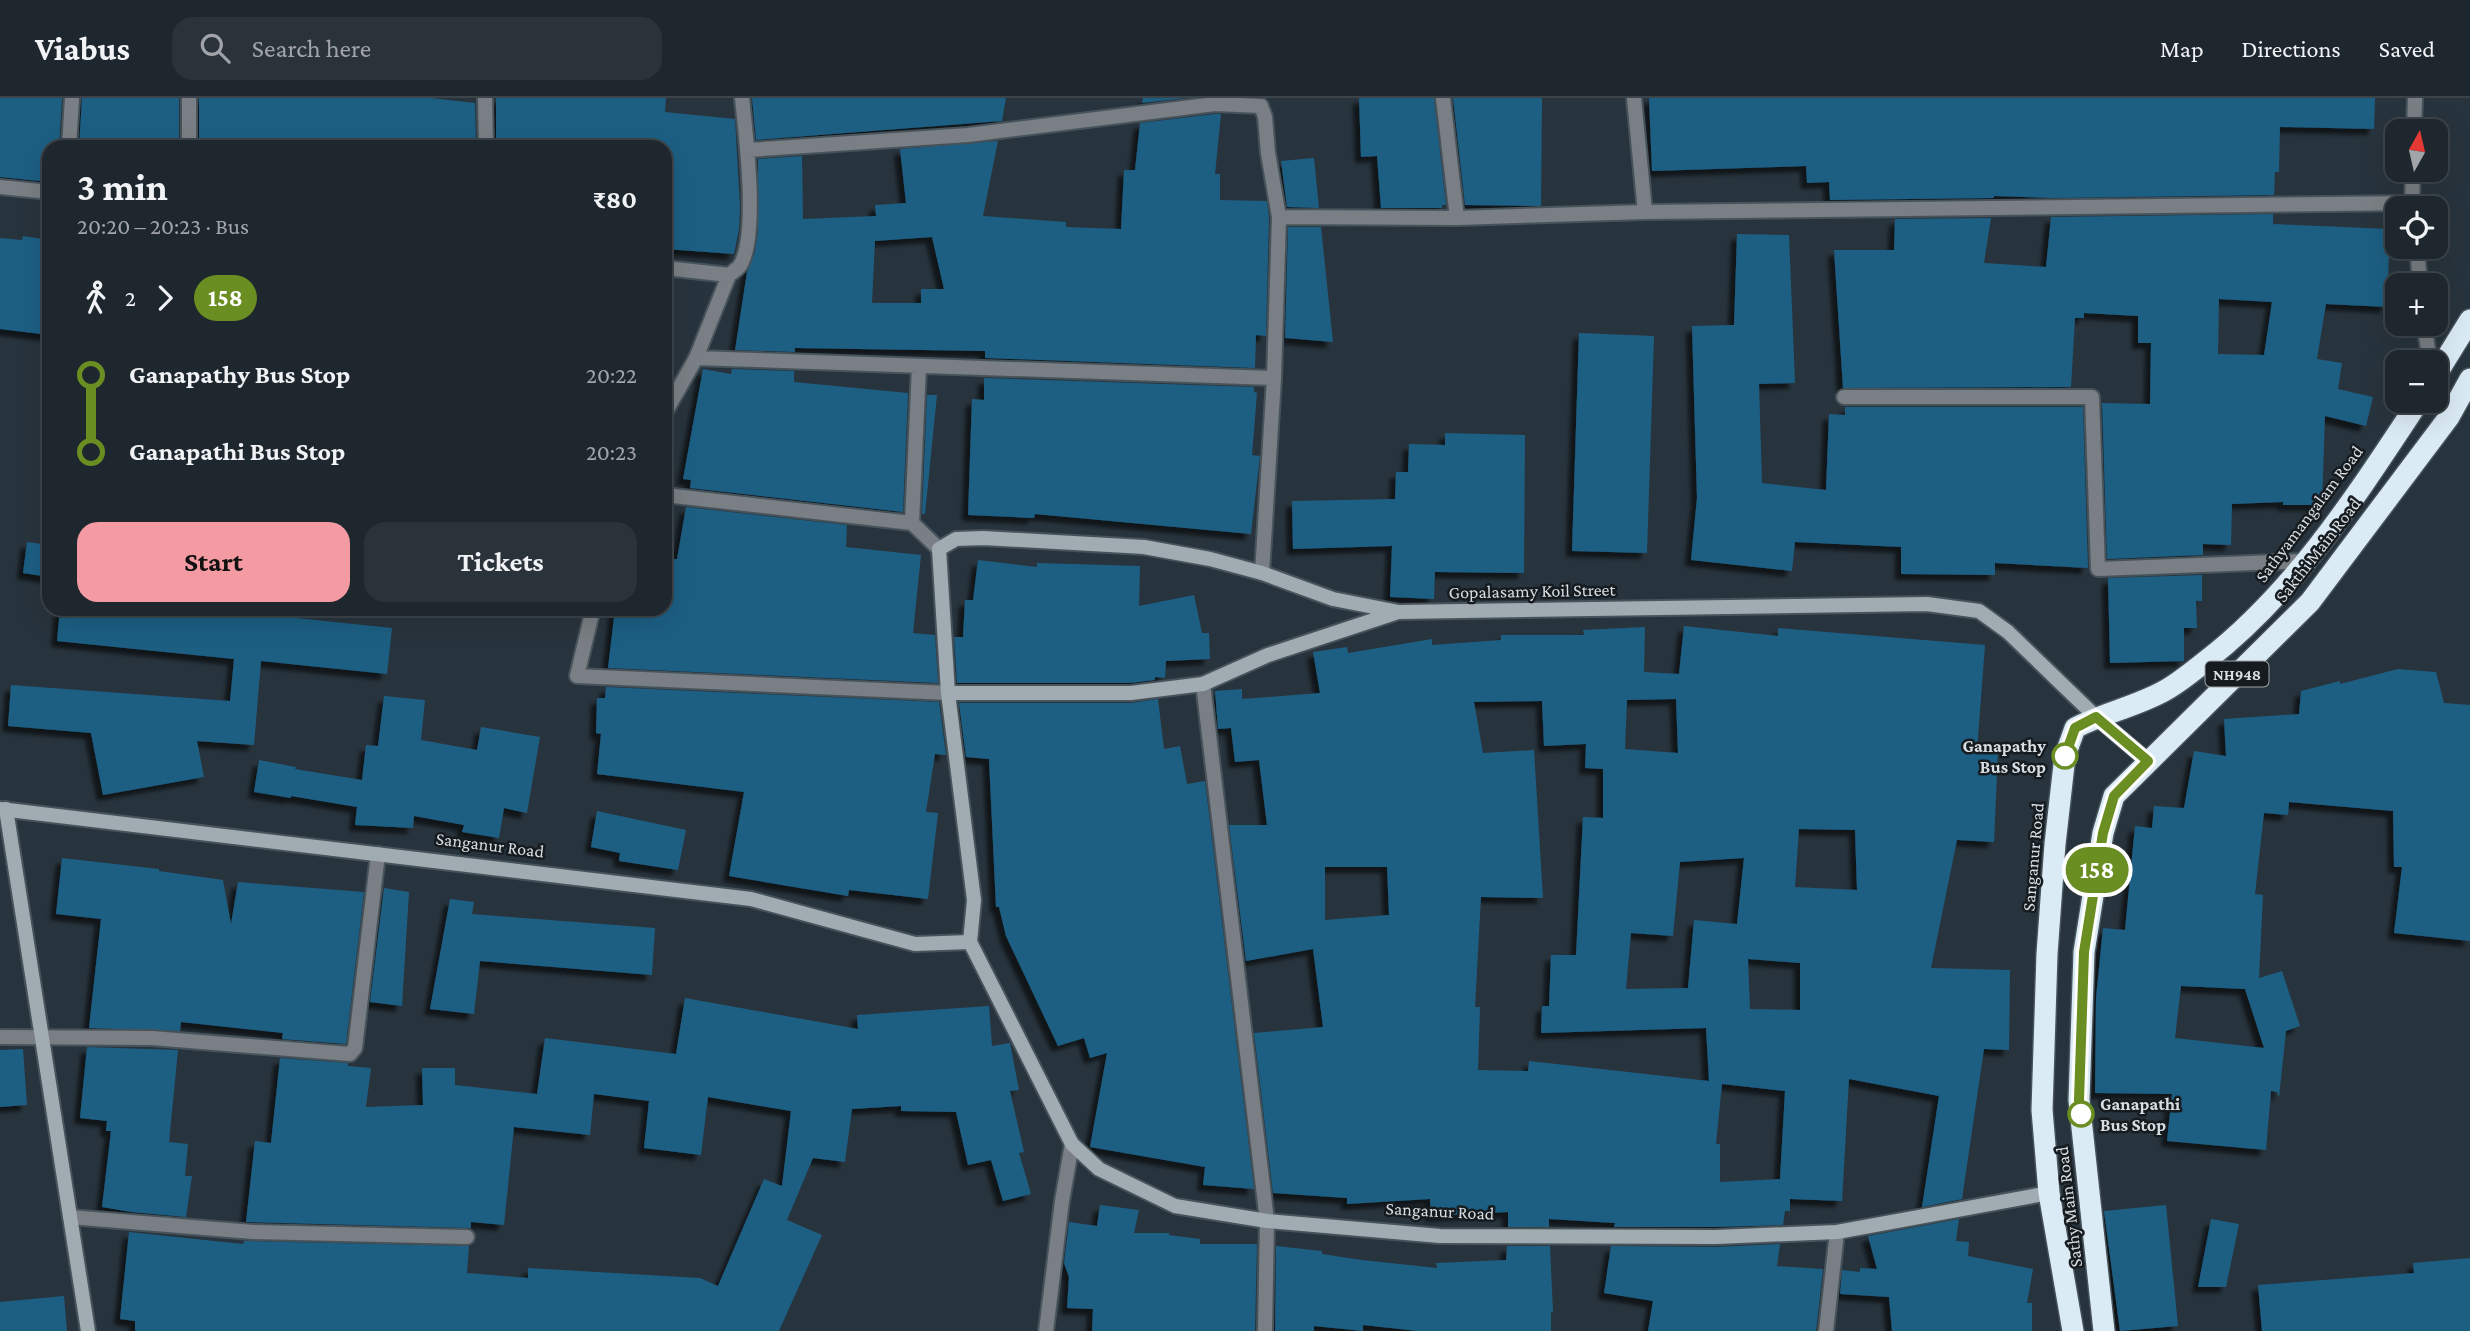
<!DOCTYPE html>
<html lang="en">
<head>
<meta charset="utf-8">
<style>
	body { margin:0; font-family:"Crimson Pro",serif; background:#2b333a; color:#f1f3f6; height:100vh; display:flex; flex-direction:column; font-size:26px; white-space:nowrap }
	* { box-sizing:border-box; margin:0 }
	p { font-size:23px; color:#a1a5aa }
	.icon { flex:none; width:38px; height:38px; fill:none; stroke:currentColor; stroke-width:2; stroke-linecap:round; stroke-linejoin:round }
	.map { position:relative; flex:1; overflow:hidden }
	.drawer { position:absolute; left:42px; top:42px; width:630px; height:476px; display:flex; flex-direction:column; background:#1e272e; border-radius:21px; box-shadow:0 7px 28px #0002,0 0 0 2px #3c444a }
	.drawer>* { flex:none }
	.badge { padding:0 14px; border-radius:23px; font-size:24px; line-height:46px }
	.needle { width:46px; rotate:8deg }
	.controls { position:absolute; left:2385px; top:21px; display:grid; gap:14px }
	.controls a { display:grid; place-items:center; width:63px; height:63px; border-radius:14px; background:#1e272e; box-shadow:0 7px 28px #0002,0 0 0 2px #3c444a; font-size:35px }
	.map>.badge { position:absolute; translate:-50% -50%; box-shadow:0 0 0 4px #fff }
	.legs { display:flex; align-items:center; gap:10px; height:77px; padding:0 35px; font-size:23px }
	.legs p { margin-inline-start:auto }
	.overview { display:flex; align-items:center; justify-content:space-between; height:119px; padding:0 35px }
	h1 { font-size:38px; font-weight:700; line-height:52px }
	.cta { display:flex; gap:14px; margin-top:auto; padding:14px 35px }
	.cta a { flex:1; height:80px; border-radius:21px; background:#f49aa2; color:#111; font-size:28px; font-weight:700; line-height:80px; text-align:center }
	.cta a+a { background:#2b333a; color:#f1f3f6 }
	ul { padding:0 35px; list-style:none }
	li { display:flex; align-items:center; gap:24px; height:77px; font-size:26px }
	li i { display:grid; place-items:center; width:10px; height:100%; margin:0 9px; background:currentColor }
	li i::after { content:''; width:18px; height:18px; margin:-9px; border:5px solid; border-radius:50%; background:#1e272e }
	li p { margin-inline-start:auto }
	li:first-child i { background:linear-gradient(#0000 50%,currentColor 0) }
	li:last-child i { background:linear-gradient(currentColor 50%,#0000 0) }
	header { display:flex; align-items:center; gap:42px; box-sizing:border-box; height:98px; padding:0 35px; background:#1e272e; border-bottom:2px solid #3c444a }
	header strong { font-size:33px }
	nav { display:flex; gap:38px; margin-inline-start:auto; font-size:24px }
	.search { width:490px; height:63px; background:#2b333a; display:flex; align-items:center; gap:18px; box-sizing:border-box; padding:0 24px; border-radius:21px; color:#a1a5aa; font-size:26px }
	.map>svg:first-child { display:block }
	.building { fill:#1f5e83; fill-rule:evenodd; filter:url(#shadow) }
	.lines { fill:none; stroke-linecap:round; stroke-linejoin:round }
	.lane-casing { stroke:#47535b; stroke-width:18 }
	.street-casing { stroke:#47535b; stroke-width:18 }
	.secondary-casing { stroke:#47535b; stroke-width:18 }
	.highway-casing { stroke:#47535b; stroke-width:24 }
	.lane { stroke:#797f84; stroke-width:14 }
	.street { stroke:#797f84; stroke-width:14 }
	.secondary { stroke:#a1abb2; stroke-width:14 }
	.highway { stroke:#dbebf6; stroke-width:21 }
	.line-1-casing { stroke:#fff; stroke-width:16 }
	.line-1 { stroke:#6b8e23; stroke-width:10 }
	.stop-1-dot { fill:#fff; stroke:#6b8e23; stroke-width:3.5 }
	.labels { text-anchor:middle; dominant-baseline:central; stroke-width:5; stroke-linejoin:round; paint-order:stroke }
	.shield { fill:#161b1f; stroke:#9ca4a8; stroke-width:2 }
	.shield-label { font-size:16px; font-weight:bold; fill:#d6dee3 }
	.street-label { font-size:18px; fill:#d6dee3; stroke:#161b1f }
	.stop-label { font-size:18px; font-weight:bold; fill:#d6dee3; stroke:#161b1f; text-anchor:end }
</style>
</head>
<body>
<header>
<strong>Viabus</strong>
<div class="search"><svg class="icon" aria-label="search" viewBox="0 0 24 24"><circle cx="10" cy="10" r="6"/><path d="M15 15l6 6"/></svg>Search here</div>
<nav><a>Map</a><a>Directions</a><a>Saved</a></nav>
</header>
<div class="map">
<svg width="2470" height="1233" viewBox="0 0 2470 1233">
	<defs>
		<filter id="shadow"><feDropShadow dx="-6" dy="6" stdDeviation="2" flood-color="#0009"/></filter>
	</defs>
	<rect width="100%" height="100%" fill="#28343d"/>
	<path class="building" d="M0,0H62L59,49H49V84L0,79Z
		M82,0H179V49H79Z
		M199,0H431L475,5L476,49H199Z
		M496,0H666L665,14L735,21L740,109L739,131L734,156L665,151V49H636L595,44V49H496Z
		M752,0H1006L1002,23L756,42Z
		M1143,0H1186L1142,5Z
		M1359,0H1434L1446,107H1442V110H1381L1377,58L1361,59Z
		M1453,0H1542L1541,108L1465,107Z
		M1649,0H2375L2374,31L2280,29L2279,74H2275L2274,97L2053,100L1994,98V100L1830,102L1829,84L1807,85L1806,68L1652,73Z
		M1215,16H1221L1215,76H1220V102L1267,103L1269,120L1266,238L1256,237L1255,270L985,260V253L795,250V254L735,252L747,174L755,154L758,133V61L802,58L803,121L876,118L875,107L906,105L900,51L998,43L983,118L1066,124V129L1121,131L1124,72H1135L1140,25ZM932,139L944,191H921V205H872L875,143Z
		M1314,60L1319,110L1287,109L1281,63Z
		M2273,116V126L2390,131L2387,209L2326,206L2317,261L2342,265L2338,291L2373,299L2366,328L2325,318L2322,407H2283V404L2232,406L2231,447L2203,446V457L2107,461L2102,305L2150,306L2151,245H2138V218L2084,215V220H2075L2071,289L1843,290L1834,152H1894L1895,121L1991,120L1984,165L2046,169L2051,119ZM2219,201L2272,204L2264,257L2218,256Z
		M1288,129H1321L1333,244L1285,240Z
		M1737,136L1789,137L1795,285L1759,286L1762,385L1826,392L1829,316L1845,317V309H2083L2088,470L1995,465V477L1901,476V449L1795,444L1792,473L1691,462L1697,400L1692,228L1734,227Z
		M23,138L49,142V237L0,231V140L22,142Z
		M1579,235L1654,238L1647,455L1572,453Z
		M703,271L731,276L732,271L794,273V284L908,295L903,414L690,390L691,382L683,381Z
		M984,280L1254,289V294L1257,295L1252,357L1260,358L1251,436L1035,416L1034,420L968,417L972,301L984,302Z
		M927,297H937L925,416H922Z
		M1445,335L1525,337L1524,475L1435,474L1434,501L1390,499L1392,448L1293,451L1292,403L1395,401L1396,374H1408L1409,346L1445,347Z
		M686,409L847,427L846,449L921,457L913,535L935,537L938,585L608,570L615,511H665V461H677Z
		M27,444L49,447V479L23,475Z
		M978,462L1037,469V465L1140,468L1139,508L1194,497L1202,535H1209L1210,561L1166,563L1165,580L1155,579V582L1130,585H957L954,539H963L965,502H973Z
		M2202,477V503H2196L2197,530H2184V563L2110,565L2108,480Z
		M60,511H211L392,530L387,576L261,563L254,647L197,643L204,679L103,697L91,635L8,628L11,587L230,603L234,561L57,543Z
		M1684,528L1778,538V530L1985,547L1977,653L1998,654L1994,744L1957,742L1931,870L2010,872L2009,952L1984,951L1962,1101L1922,1109L1939,998L1849,981L1842,1103L1790,1101V1113H1785L1783,1127L1716,1129H1614L1615,1125L1549,1121V1129H1508V1114L1431,1118L1430,1101L1347,1106V1100L1273,1095L1254,935L1323,929L1313,851L1246,863L1229,727H1267L1259,662L1235,664L1231,630L1218,631L1215,593L1242,591V601L1320,595L1313,554L1347,549L1348,555L1432,541V547L1501,542V537H1584L1583,532L1624,530L1645,529L1644,574L1679,576ZM1676,601L1678,655L1625,651L1627,602ZM1542,603L1544,648L1586,646L1585,670L1603,671V720L1583,719L1576,857H1551L1549,908H1542L1541,935L1706,930L1709,983L1529,963L1528,973L1478,972L1480,909H1475L1481,799L1543,800L1534,652L1483,655L1474,604ZM1799,731L1855,732L1857,792L1795,789ZM1744,760L1737,826L1694,822L1688,890L1626,891L1631,835L1673,838L1680,764ZM1325,769H1387L1389,817L1325,822ZM1748,861L1800,865V912L1750,911ZM1722,986L1785,993L1780,1081L1720,1084V1046H1716Z
		M2398,571L2436,574L2444,605L2470,607V843L2394,835L2402,769H2394L2393,713L2289,704L2288,717L2264,715L2255,796L2263,797L2259,880L2282,873L2300,928L2286,933L2279,999L2277,994L2271,993L2266,1052L2167,1043L2172,996L2095,995L2096,900L2103,830L2125,832L2135,728L2152,730L2154,708L2184,710L2194,653L2226,658L2224,621L2299,616L2301,593L2340,583V586ZM2181,888L2245,891L2264,950L2175,940Z
		M606,589L939,604L946,657L935,656L926,714L938,715L928,801L849,792L848,798L729,778L744,694L597,676L601,636L596,635L597,600H605Z
		M384,598L425,602L421,642L477,652L481,629L540,639L527,715L504,710L499,740L462,734L464,727L414,718L413,730L355,727L357,709L291,698V700L254,694L259,662L296,669L295,671L362,682L366,647L378,648Z
		M1158,601L1164,651L1180,648L1187,686L1205,683L1254,1091L1203,1087L1205,1069L1090,1049L1107,955L1090,960L1084,940L1058,948L1006,838L999,809H996L989,661L966,659L959,605H1131Z
		M597,713L686,732L678,772L619,763L620,755L591,749Z
		M62,760L159,771V773L223,782L231,826L238,784L364,794L346,946L282,941L283,935L181,924L180,933L89,930L101,821L56,816Z
		M384,790L409,794L402,908L370,904Z
		M450,801L474,804L472,816L655,830L652,877L480,863L474,916L430,911Z
		M685,900L858,931L857,917L989,908L992,948L1010,945L1019,992L1010,993L1024,1054L1019,1055L1031,1096L1003,1103L991,1062L968,1067L956,1014L901,1013V1008L852,1011L845,1064L813,1060L787,1122L822,1137L779,1233H135V1223L120,1221L129,1134L243,1146L244,1143L469,1148L467,1175L528,1180V1170L700,1180L718,1188L764,1081L782,1088L791,1013L708,999L701,1057L644,1050L649,1003L594,996L590,1037L514,1029L504,1127L471,1124V1130L246,1124L255,1043L271,1045L280,960L348,965V968L371,970L366,1009L423,1007L422,970H455V987L537,996L545,940L676,956Z
		M87,949L178,952L169,1044L188,1046L185,1078H192L186,1119L131,1114L102,1109L111,1033H106L107,1023L80,1020Z
		M23,951L27,1007L0,1009V952Z
		M1100,1107L1139,1112L1134,1135H1169V1137L1200,1141V1146H1257L1255,1233H1092L1093,1211L1067,1210L1069,1179L1064,1165L1069,1124L1097,1128Z
		M2166,1107L2178,1228L2120,1233L2104,1113Z
		M1959,1121L1956,1143L1969,1144L1968,1158L2033,1171L2027,1205H2032V1233H1892L1889,1199L1840,1196L1842,1172L1860,1174V1170L1877,1171L1868,1138Z
		M2211,1121L2239,1126L2226,1189H2198Z
		M1780,1146L1777,1168L1823,1171L1816,1233H1648L1653,1203L1604,1195L1611,1148L1716,1149Z
		M1276,1148L1322,1153V1156L1362,1162L1437,1170L1436,1165L1506,1162L1507,1148H1550L1553,1214H1551V1233H1418L1363,1227V1233L1314,1228V1233H1275Z
		M2470,1160V1233H2262L2258,1187L2414,1175L2413,1165Z
		M64,1198L67,1233H0V1204Z"/>
	<g class="lines">
		<defs>
			<path id="lane" d="M69,49L72,0"/>
			<path id="street" d="M485,0L486,49
				M1443,0L1457,120
				M1634,0L1645,114
				M2414,33L2415,0
				M189,49V0
				M748,52L968,37L1215,6L1261,8L1265,19L1268,55L1279,119
				M0,89L49,94
				M2417,149L2420,187
				M665,170L729,177
				M2424,226L2430,264
				M696,260L1274,280
				M1844,299H2092L2098,471L2304,463
				M665,315L696,260L729,177C733,174 739,170 741,166C758,134 746,38 742,0
				M665,397L912,425L939,451
				M912,425L919,268
				M1262,475L1274,280L1279,119L1457,120L1645,114L2412,105L2413,72
				M593,511L577,578L948,595
				M1203,586L1267,1123L1265,1233
				M0,939L152,940L350,956L355,950L378,756
				M70,1119L253,1134L467,1139
				M1046,1233L1062,1103L1072,1046
				M1826,1233L1837,1134"/>
			<path id="secondary" d="M948,595H1131L1203,586L1268,557L1398,514
				M0,711L751,801L915,846L970,844
				M6,711L88,1233
				M2049,1095L1837,1134L1716,1139L1440,1138L1267,1123L1175,1108L1099,1071L1072,1046L970,844L974,802L948,595L939,451L956,441L983,440L1144,449L1210,461L1262,475L1333,501L1399,514L1927,506L1979,513L2008,534L2096,619L2148,663"/>
			<path id="highway" d="M2436,277L2470,222
				M2073,1233L2049,1095L2042,1012L2047,856L2055,746L2065,658L2075,630C2103,615 2135,609 2164,593C2179,585 2193,573 2207,562C2296,493 2358,395 2419,303
				M2104,1233L2079,1002L2084,854L2103,735L2114,698L2310,504L2449,319L2470,281"/>
		</defs>
		<use href="#lane" class="lane-casing"/>
		<use href="#street" class="street-casing"/>
		<use href="#secondary" class="secondary-casing"/>
		<use href="#highway" class="highway-casing"/>
		<use href="#lane" class="lane"/>
		<use href="#street" class="street"/>
		<use href="#secondary" class="secondary"/>
		<use href="#highway" class="highway"/>
	</g>
	<g class="lines">
		<defs>
			<path id="line-1" d="M2065,658L2075,630L2096,619L2148,663L2114,698L2103,735L2084,854L2079,1002L2081,1016"/>
		</defs>
		<use href="#line-1" class="line-1-casing"/>
		<use href="#line-1" class="line-1"/>
	</g>
	<g class="stop-1-dot">
		<circle cx="2065" cy="658" r="12"/>
		<circle cx="2081" cy="1016" r="12"/>
	</g>
	<g class="labels">
		<rect class="shield" x="2205.5" y="563.5" width="63" height="25" rx="5"/>
		<g class="shield-label">
			<text x="2237" y="576">NH948</text>
		</g>
		<g class="street-label">
			<text transform="translate(2309 416) rotate(-53)">Sathyamangalam Road</text>
			<text transform="translate(2318 452) rotate(-52)">Sakthi Main Road</text>
			<text transform="translate(1532 493) rotate(-1)">Gopalasamy Koil Street</text>
			<text transform="translate(490 747) rotate(7)">Sanganur Road</text>
			<text transform="translate(2033 759) rotate(-85)">Sanganur Road</text>
			<text transform="translate(2069 1109) rotate(-97)">Sathy Main Road</text>
			<text transform="translate(1440 1113) rotate(3)">Sanganur Road</text>
		</g>
		<g class="stop-label">
			<text x="2046" y="648">Ganapathy<tspan x="2046" dy="21">Bus Stop</tspan></text>
			<text x="2100" y="1006" text-anchor="start">Ganapathi<tspan x="2100" dy="21">Bus Stop</tspan></text>
		</g>
	</g>
</svg>
<div class="controls">
<a><svg class="needle" viewBox="-14 -14 28 28"><path d="M0-13l5 13h-10z" fill="#e53935"/><path d="M0 13l5-13h-10z" fill="#a1a5aa"/></svg></a>
<a><svg class="icon" aria-label="locate" viewBox="0 0 24 24"><circle cx="12" cy="12" r="6"/><path d="M12 2v4M12 18v4M2 12h4M18 12h4"/></svg></a>
<a>+</a>
<a>−</a>
</div>
<b class="badge" style="left:2097px;top:772px;background:#6b8e23;color:#fff">158</b>
<section class="drawer">
<div class="overview"><div><h1>3 min</h1><p>20:20 – 20:23 · Bus</p></div><b>₹80</b></div>
<div class="legs"><svg class="icon" aria-label="walk" viewBox="0 0 24 24"><circle cx="13" cy="4" r="2"/><path d="M13 8l-2 6 4 7M11 14l-3 7M7 12l3-4h3l4 4"/></svg>2<svg class="icon" aria-label="forward" viewBox="0 0 24 24"><path d="M9 5l7 7-7 7"/></svg><b class="badge" style="background:#6b8e23;color:#fff">158</b></div>
<ul>
<li><i style="color:#6b8e23"></i><b>Ganapathy Bus Stop</b><p>20:22</p></li>
<li><i style="color:#6b8e23"></i><b>Ganapathi Bus Stop</b><p>20:23</p></li>
</ul>
<div class="cta"><a>Start</a><a>Tickets</a></div>
</section>
</div>
</body>
</html>
